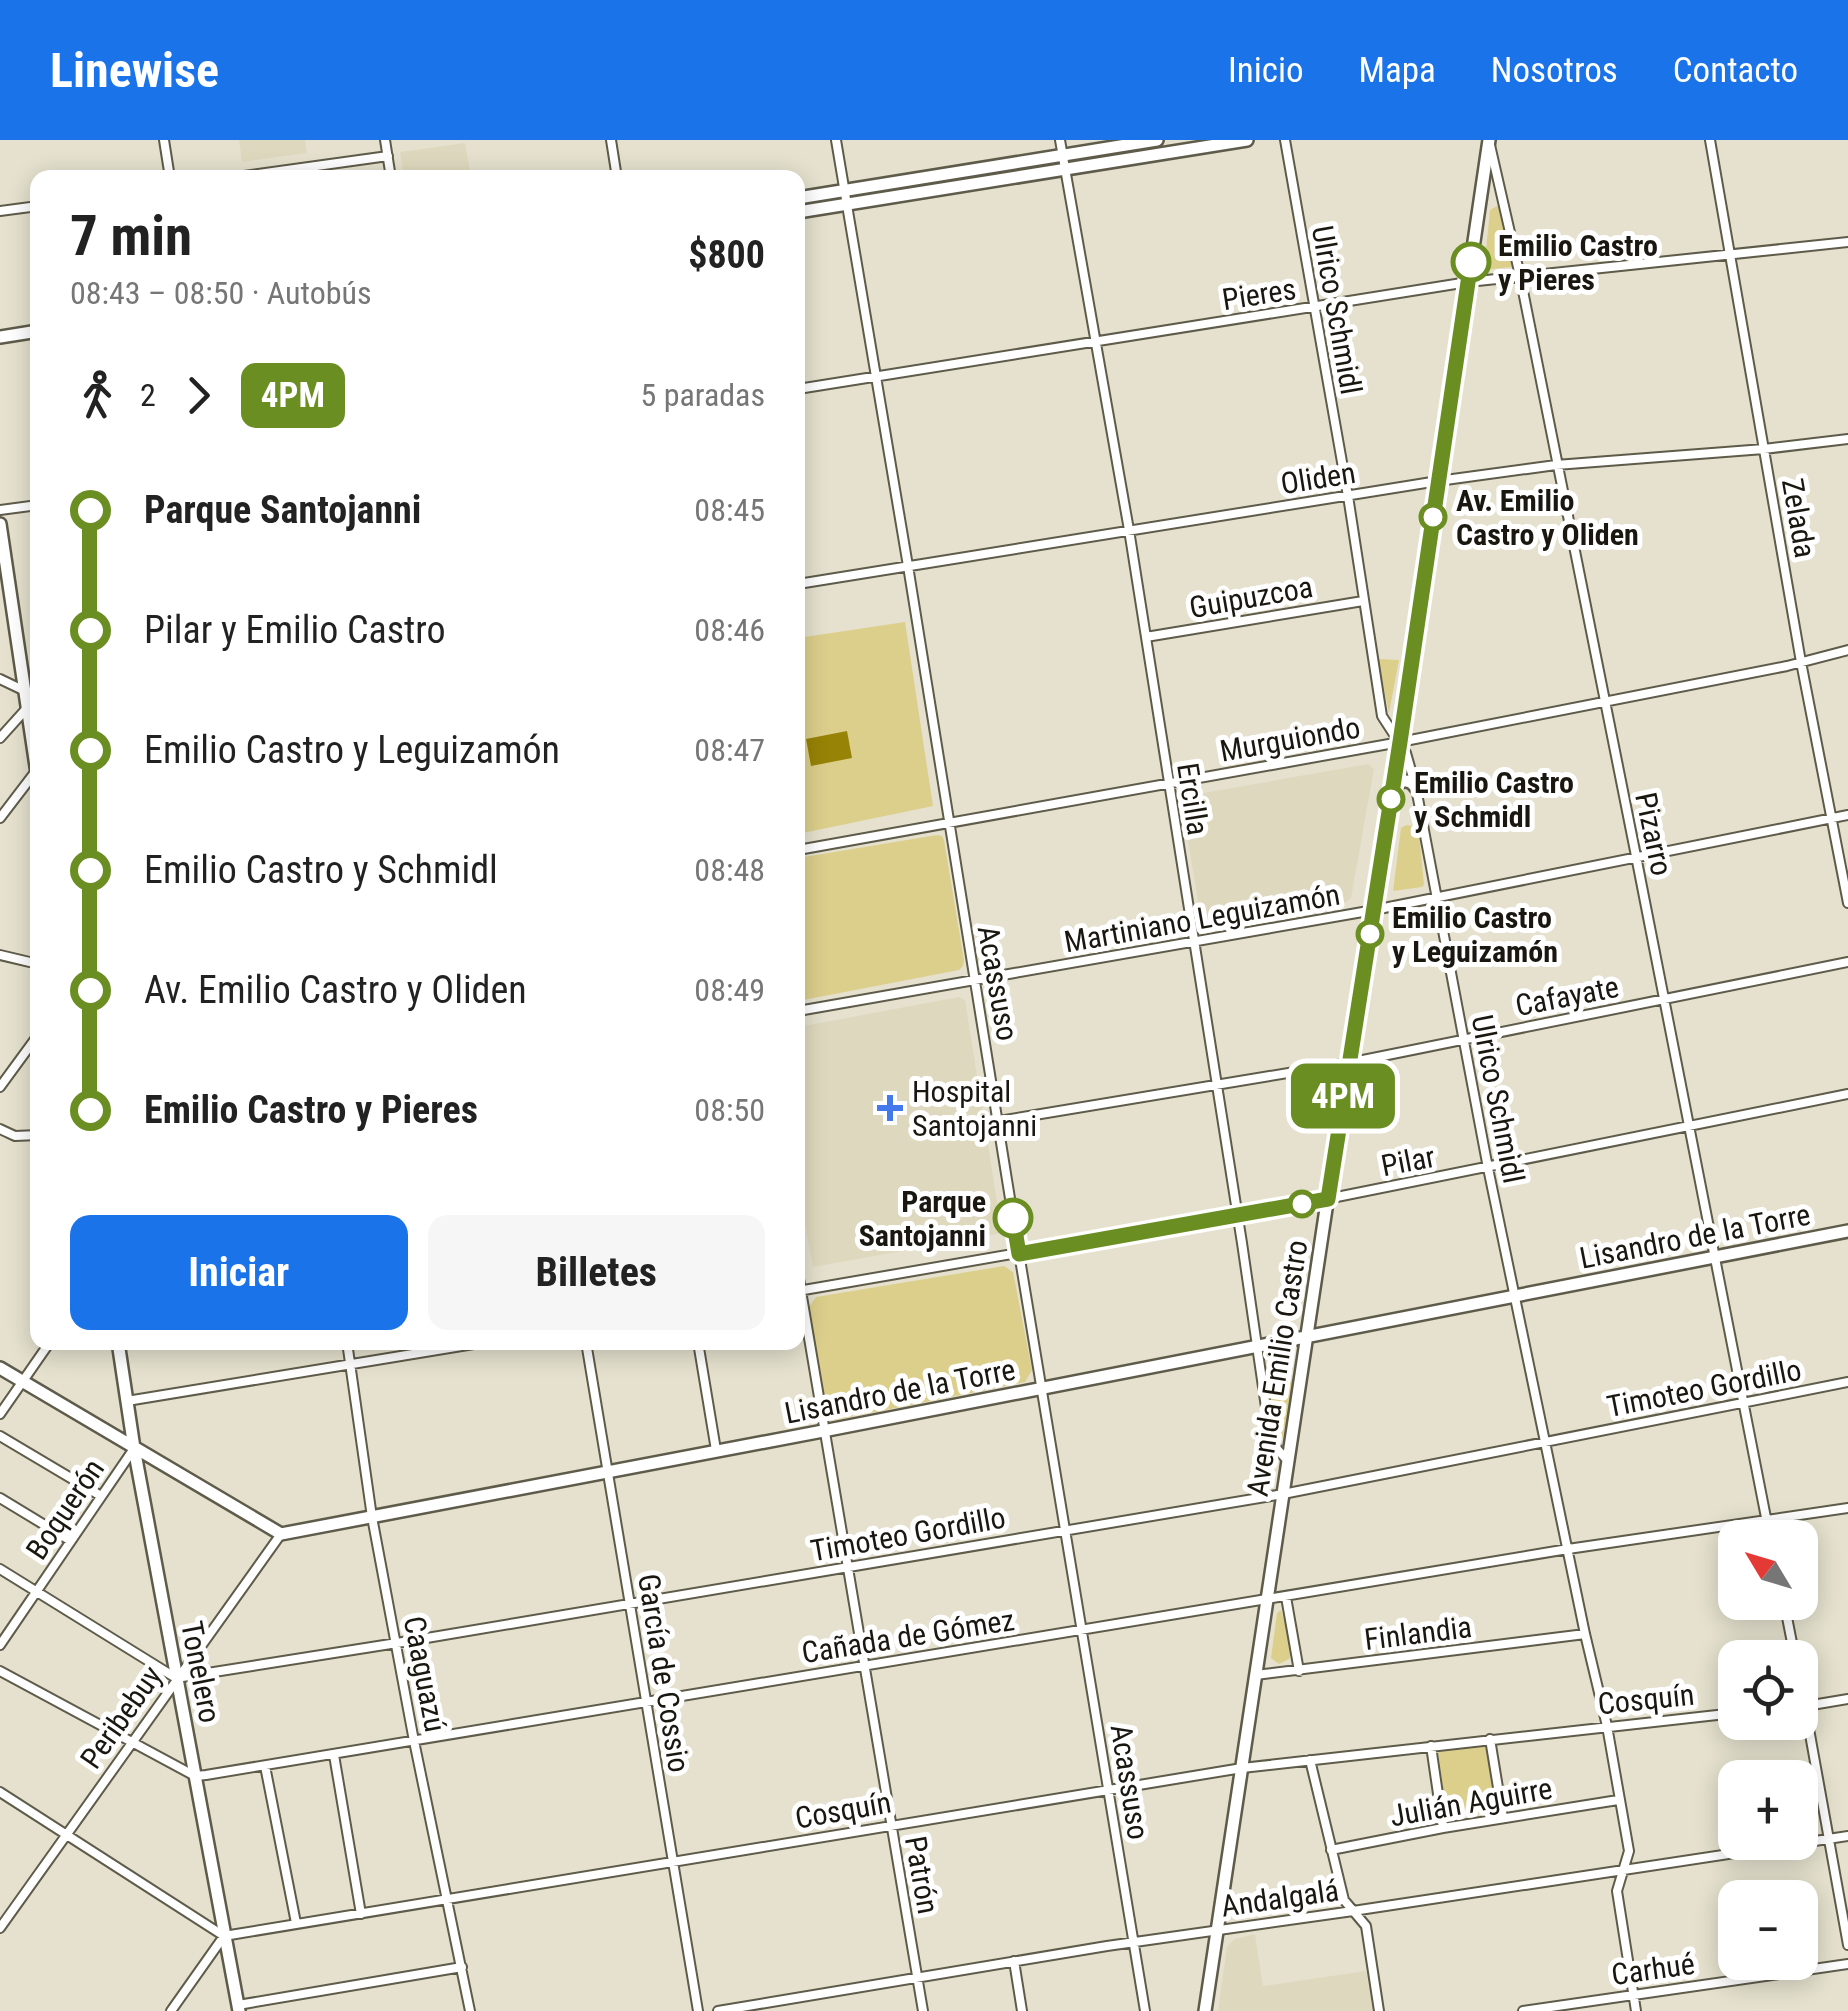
<!DOCTYPE html>
<html lang="es">
<head>
<meta charset="utf-8">
<style>
	body { margin:0; font-family:"Roboto Condensed",sans-serif; background:#f6f6f6; color:#222; height:100vh; display:flex; flex-direction:column; font-size:38px; white-space:nowrap }
	* { box-sizing:border-box; margin:0 }
	p { font-size:32px; color:#767676 }
	.icon { flex:none; width:55px; height:55px; fill:none; stroke:currentColor; stroke-width:2; stroke-linecap:round; stroke-linejoin:round }
	.map { position:relative; flex:1; overflow:hidden }
	.drawer { position:absolute; left:30px; top:30px; width:775px; height:1180px; display:flex; flex-direction:column; background:#fff; border-radius:20px; box-shadow:0 5px 25px #0003 }
	.drawer>* { flex:none }
	.badge { padding:0 20px; border-radius:15px; font-size:35px; line-height:65px }
	.needle { width:65px; rotate:308deg }
	.controls { position:absolute; left:1718px; top:1380px; display:grid; gap:20px }
	.controls a { display:grid; place-items:center; width:100px; height:100px; border-radius:20px; background:#fff; box-shadow:0 5px 25px #0003; font-size:50px }
	.map>.badge { position:absolute; translate:-50% -50%; box-shadow:0 0 0 5px #fff }
	.legs { display:flex; align-items:center; gap:15px; height:110px; padding:0 40px; font-size:32px }
	.legs p { margin-inline-start:auto }
	.summary { display:flex; align-items:center; justify-content:space-between; height:170px; padding:0 40px }
	h1 { font-size:55px; font-weight:700; line-height:75px }
	.primary-button { display:flex; gap:20px; margin-top:auto; padding:20px 40px }
	.primary-button a { flex:1; height:115px; border-radius:20px; background:#1a73e8; color:#fff; font-size:40px; font-weight:700; line-height:115px; text-align:center }
	.primary-button a+a { background:#f6f6f6; color:#222 }
	ul { padding:0 40px; list-style:none }
	li { display:flex; align-items:center; gap:35px; height:120px; font-size:38px }
	li i { display:grid; place-items:center; width:15px; height:100%; margin:0 12px; background:currentColor }
	li i::after { content:''; width:25px; height:25px; margin:-12px; border:8px solid; border-radius:50%; background:#fff }
	li p { margin-inline-start:auto }
	li:first-child i { background:linear-gradient(#0000 50%,currentColor 0) }
	li:last-child i { background:linear-gradient(currentColor 50%,#0000 0) }
	header { display:flex; align-items:center; gap:60px; box-sizing:border-box; height:140px; padding:0 50px; background:#1a73e8; color:#fff }
	header strong { font-size:48px }
	nav { display:flex; gap:55px; margin-inline-start:auto; font-size:35px }
	.map>svg:first-child { display:block }
	.built { fill:#ded9be }
	.green { fill:#dccf8c }
	.water { fill:#978306 }
	.lines { fill:none; stroke-linecap:round; stroke-linejoin:round }
	.street-casing { stroke:#5e5b4a; stroke-width:12 }
	.secondary-casing { stroke:#5e5b4a; stroke-width:16 }
	.street { stroke:#fff; stroke-width:8 }
	.secondary { stroke:#fff; stroke-width:11 }
	.line-1-casing { stroke:#fff; stroke-width:22 }
	.line-1 { stroke:#6b8e23; stroke-width:15 }
	.stop-1-dot { fill:#fff; stroke:#6b8e23; stroke-width:5 }
	.poi-dot { fill:#4379ea; stroke:#fff; stroke-width:4 }
	.labels { text-anchor:middle; dominant-baseline:central; stroke-width:10; stroke-linejoin:round; paint-order:stroke }
	.stop-label { font-size:30px; font-weight:bold; fill:#191710; stroke:#fff; text-anchor:start }
	.street-label { font-size:30px; fill:#191710; stroke:#fff }
	.poi-label { font-size:30px; fill:#191710; stroke:#fff; text-anchor:start }
</style>
</head>
<body>
<header>
<strong>Linewise</strong>
<nav><a>Inicio</a><a>Mapa</a><a>Nosotros</a><a>Contacto</a></nav>
</header>
<div class="map">
<svg width="1848" height="1871" viewBox="0 0 1848 1871">
	<rect width="100%" height="100%" fill="#e5e1ce"/>
	<path class="built" d="M239,0H305L307,13L242,22Z
		M465,3L471,37H404L400,12Z
		M1368,624L1374,629L1351,758L1346,762L1207,786L1201,781L1181,657Z
		M959,857L965,860L1002,1093L813,1127L798,1048V887Z
		M1255,1794L1263,1846L1366,1831L1373,1871H1218L1227,1806L1235,1799Z"/>
	<path class="green" d="M1045,23V26L866,55L865,52Z
		M1497,66L1500,69L1512,127L1484,130L1490,70Z
		M905,482L933,666L798,694V498Z
		M1378,519L1399,520L1389,573Z
		M1406,685L1413,686L1419,694L1424,745L1422,747L1393,751L1401,688Z
		M937,695L942,696L944,700L964,820L963,826L959,830L798,861V718Z
		M1004,1126L1013,1132L1032,1230L1025,1242L835,1280L826,1273L809,1167L816,1157Z
		M1294,1238L1283,1297L1278,1299L1266,1242L1282,1243Z
		M1281,1470L1293,1509L1289,1519L1279,1524L1271,1518L1277,1473Z
		M1487,1605L1496,1671L1447,1678L1438,1611Z"/>
	<path class="water" d="M847,591L852,618L811,626L806,599Z"/>
	<g class="lines">
		<defs>
			<path id="street" d="M164,0L170,38
				M385,0L391,38
				M611,0L617,38
				M836,0L908,426L1013,1077L1145,1871
				M1060,0L1129,390L1242,1103L1270,1295L1277,1309L1288,1321
				M1285,0L1348,356L1382,576L1406,613L1416,648L1488,1028L1585,1494L1607,1586L1629,1711L1617,1751L1636,1871
				M1710,0L1801,522L1848,763
				M1490,5L1520,136L1636,716L1770,1398
				M230,38L388,16
				M0,71L38,66
				M798,249L1468,142L1848,102
				M0,370L38,365
				M798,444L1438,341L1556,325L1764,309L1848,299
				M1146,497L1363,461
				M0,539L25,551
				M0,598L27,568L38,564
				M0,678L36,631
				M798,710L1400,602L1787,526L1848,510
				M0,815L38,824
				M798,871L1374,770L1848,675
				M0,947L38,895
				M999,981L1348,923L1848,822
				M0,989L15,996L38,995
				M798,1133L923,1871
				M798,1151L1302,1064L1848,954
				M347,1202L372,1377L414,1601L470,1871
				M586,1202L698,1871
				M698,1202L716,1310
				M127,1261L486,1202
				M0,1274L50,1202
				M0,1296L101,1356
				M0,1358L71,1401
				M0,1429L176,1538L397,1503L1283,1354L1848,1242
				M1286,1457L1299,1531
				M1784,1462L1795,1518
				M0,1505L133,1310
				M0,1531L195,1636L206,1635L1568,1409L1848,1368
				M1256,1535L1585,1494
				M1800,1539L1848,1805
				M1800,1567L1848,1559
				M1490,1599L1503,1678
				M1431,1606L1443,1688
				M334,1615L361,1774
				M1310,1620L1344,1760L1366,1786L1379,1871
				M265,1626L296,1783
				M0,1652L224,1796L1242,1628L1735,1573
				M1331,1710L1443,1688L1618,1660
				M0,1788L281,1394
				M1014,1821L1022,1871
				M238,1865L462,1827
				M171,1871L224,1796
				M718,1871L1107,1806L1353,1771L1848,1696
				M1523,1871L1848,1824"/>
			<path id="secondary" d="M798,58L1157,0
				M798,72L1247,0
				M0,197L38,191
				M0,384L38,640
				M1393,650C1399,640 1409,637 1416,648
				M118,1202L134,1308L239,1871
				M0,1228L281,1394L823,1291L1848,1091
				M1205,1871L1348,923L1400,602L1489,0"/>
		</defs>
		<use href="#street" class="street-casing"/>
		<use href="#secondary" class="secondary-casing"/>
		<use href="#street" class="street"/>
		<use href="#secondary" class="secondary"/>
	</g>
	<g class="lines">
		<defs>
			<path id="line-1" d="M1013,1078L1019,1114L1328,1059L1400,602L1471,122"/>
		</defs>
		<use href="#line-1" class="line-1-casing"/>
		<use href="#line-1" class="line-1"/>
	</g>
	<g class="stop-1-dot">
		<circle cx="1471" cy="122" r="18"/>
		<circle cx="1433" cy="377" r="12"/>
		<circle cx="1391" cy="659" r="12"/>
		<circle cx="1370" cy="794" r="12"/>
		<circle cx="1302" cy="1064" r="12"/>
		<circle cx="1013" cy="1078" r="18"/>
	</g>
	<path class="poi-dot" d="M885 953h10v10h10v10h-10v10h-10v-10h-10v-10h10z"/>
	<g class="labels">
		<g class="stop-label">
			<text x="1498" y="105">Emilio Castro<tspan x="1498" dy="34">y Pieres</tspan></text>
			<text x="1456" y="360">Av. Emilio<tspan x="1456" dy="34">Castro y Oliden</tspan></text>
			<text x="1414" y="642">Emilio Castro<tspan x="1414" dy="34">y Schmidl</tspan></text>
			<text x="1392" y="777">Emilio Castro<tspan x="1392" dy="34">y Leguizamón</tspan></text>
			<text x="986" y="1061" text-anchor="end">Parque<tspan x="986" dy="34">Santojanni</tspan></text>
		</g>
		<g class="street-label">
			<text transform="translate(1259 154) rotate(-9)">Pieres</text>
			<text transform="translate(1337 170) rotate(80)">Ulrico Schmidl</text>
			<text transform="translate(1318 338) rotate(-9)">Oliden</text>
			<text transform="translate(1799 378) rotate(80)">Zelada</text>
			<text transform="translate(1251 457) rotate(-10)">Guipuzcoa</text>
			<text transform="translate(1290 599) rotate(-10)">Murguiondo</text>
			<text transform="translate(1193 659) rotate(81)">Ercilla</text>
			<text transform="translate(1654 694) rotate(78)">Pizarro</text>
			<text transform="translate(1202 778) rotate(-10)">Martiniano Leguizamón</text>
			<text transform="translate(998 843) rotate(80)">Acassuso</text>
			<text transform="translate(1567 856) rotate(-11)">Cafayate</text>
			<text transform="translate(1498 959) rotate(79)">Ulrico Schmidl</text>
			<text transform="translate(1408 1021) rotate(-11)">Pilar</text>
			<text transform="translate(1695 1096) rotate(-11)">Lisandro de la Torre</text>
			<text transform="translate(1277 1228) rotate(-81)">Avenida Emilio Castro</text>
			<text transform="translate(1704 1248) rotate(-11)">Timoteo Gordillo</text>
			<text transform="translate(900 1251) rotate(-11)">Lisandro de la Torre</text>
			<text transform="translate(65 1369) rotate(-56)">Boquerón</text>
			<text transform="translate(908 1394) rotate(-10)">Timoteo Gordillo</text>
			<text transform="translate(1418 1493) rotate(-7)">Finlandia</text>
			<text transform="translate(908 1496) rotate(-9)">Cañada de Gómez</text>
			<text transform="translate(201 1532) rotate(79)">Tonelero</text>
			<text transform="translate(664 1533) rotate(81)">García de Cossio</text>
			<text transform="translate(425 1534) rotate(79)">Caaguazú</text>
			<text transform="translate(1646 1559) rotate(-6)">Cosquín</text>
			<text transform="translate(121 1577) rotate(-55)">Peribebuy</text>
			<text transform="translate(1130 1642) rotate(81)">Acassuso</text>
			<text transform="translate(1471 1662) rotate(-10)">Julián Aguirre</text>
			<text transform="translate(843 1670) rotate(-10)">Cosquín</text>
			<text transform="translate(922 1735) rotate(80)">Patrón</text>
			<text transform="translate(1280 1758) rotate(-8)">Andalgalá</text>
			<text transform="translate(1653 1829) rotate(-8)">Carhué</text>
		</g>
		<g class="poi-label">
			<text x="912" y="951">Hospital<tspan x="912" dy="34">Santojanni</tspan></text>
		</g>
	</g>
</svg>
<div class="controls">
<a><svg class="needle" viewBox="-14 -14 28 28"><path d="M0-13l5 13h-10z" fill="#e53935"/><path d="M0 13l5-13h-10z" fill="#767676"/></svg></a>
<a><svg class="icon" aria-label="locate" viewBox="0 0 24 24"><circle cx="12" cy="12" r="6"/><path d="M12 2v4M12 18v4M2 12h4M18 12h4"/></svg></a>
<a>+</a>
<a>−</a>
</div>
<b class="badge" style="left:1343px;top:956px;background:#6b8e23;color:#fff">4PM</b>
<section class="drawer">
<div class="summary"><div><h1>7 min</h1><p>08:43 – 08:50 · Autobús</p></div><b>$800</b></div>
<div class="legs"><svg class="icon" aria-label="walk" viewBox="0 0 24 24"><circle cx="13" cy="4" r="2"/><path d="M13 8l-2 6 4 7M11 14l-3 7M7 12l3-4h3l4 4"/></svg>2<svg class="icon" aria-label="forward" viewBox="0 0 24 24"><path d="M9 5l7 7-7 7"/></svg><b class="badge" style="background:#6b8e23;color:#fff">4PM</b><p>5 paradas</p></div>
<ul>
<li><i style="color:#6b8e23"></i><b>Parque Santojanni</b><p>08:45</p></li>
<li><i style="color:#6b8e23"></i><span>Pilar y Emilio Castro</span><p>08:46</p></li>
<li><i style="color:#6b8e23"></i><span>Emilio Castro y Leguizamón</span><p>08:47</p></li>
<li><i style="color:#6b8e23"></i><span>Emilio Castro y Schmidl</span><p>08:48</p></li>
<li><i style="color:#6b8e23"></i><span>Av. Emilio Castro y Oliden</span><p>08:49</p></li>
<li><i style="color:#6b8e23"></i><b>Emilio Castro y Pieres</b><p>08:50</p></li>
</ul>
<div class="primary-button"><a>Iniciar</a><a>Billetes</a></div>
</section>
</div>
</body>
</html>
